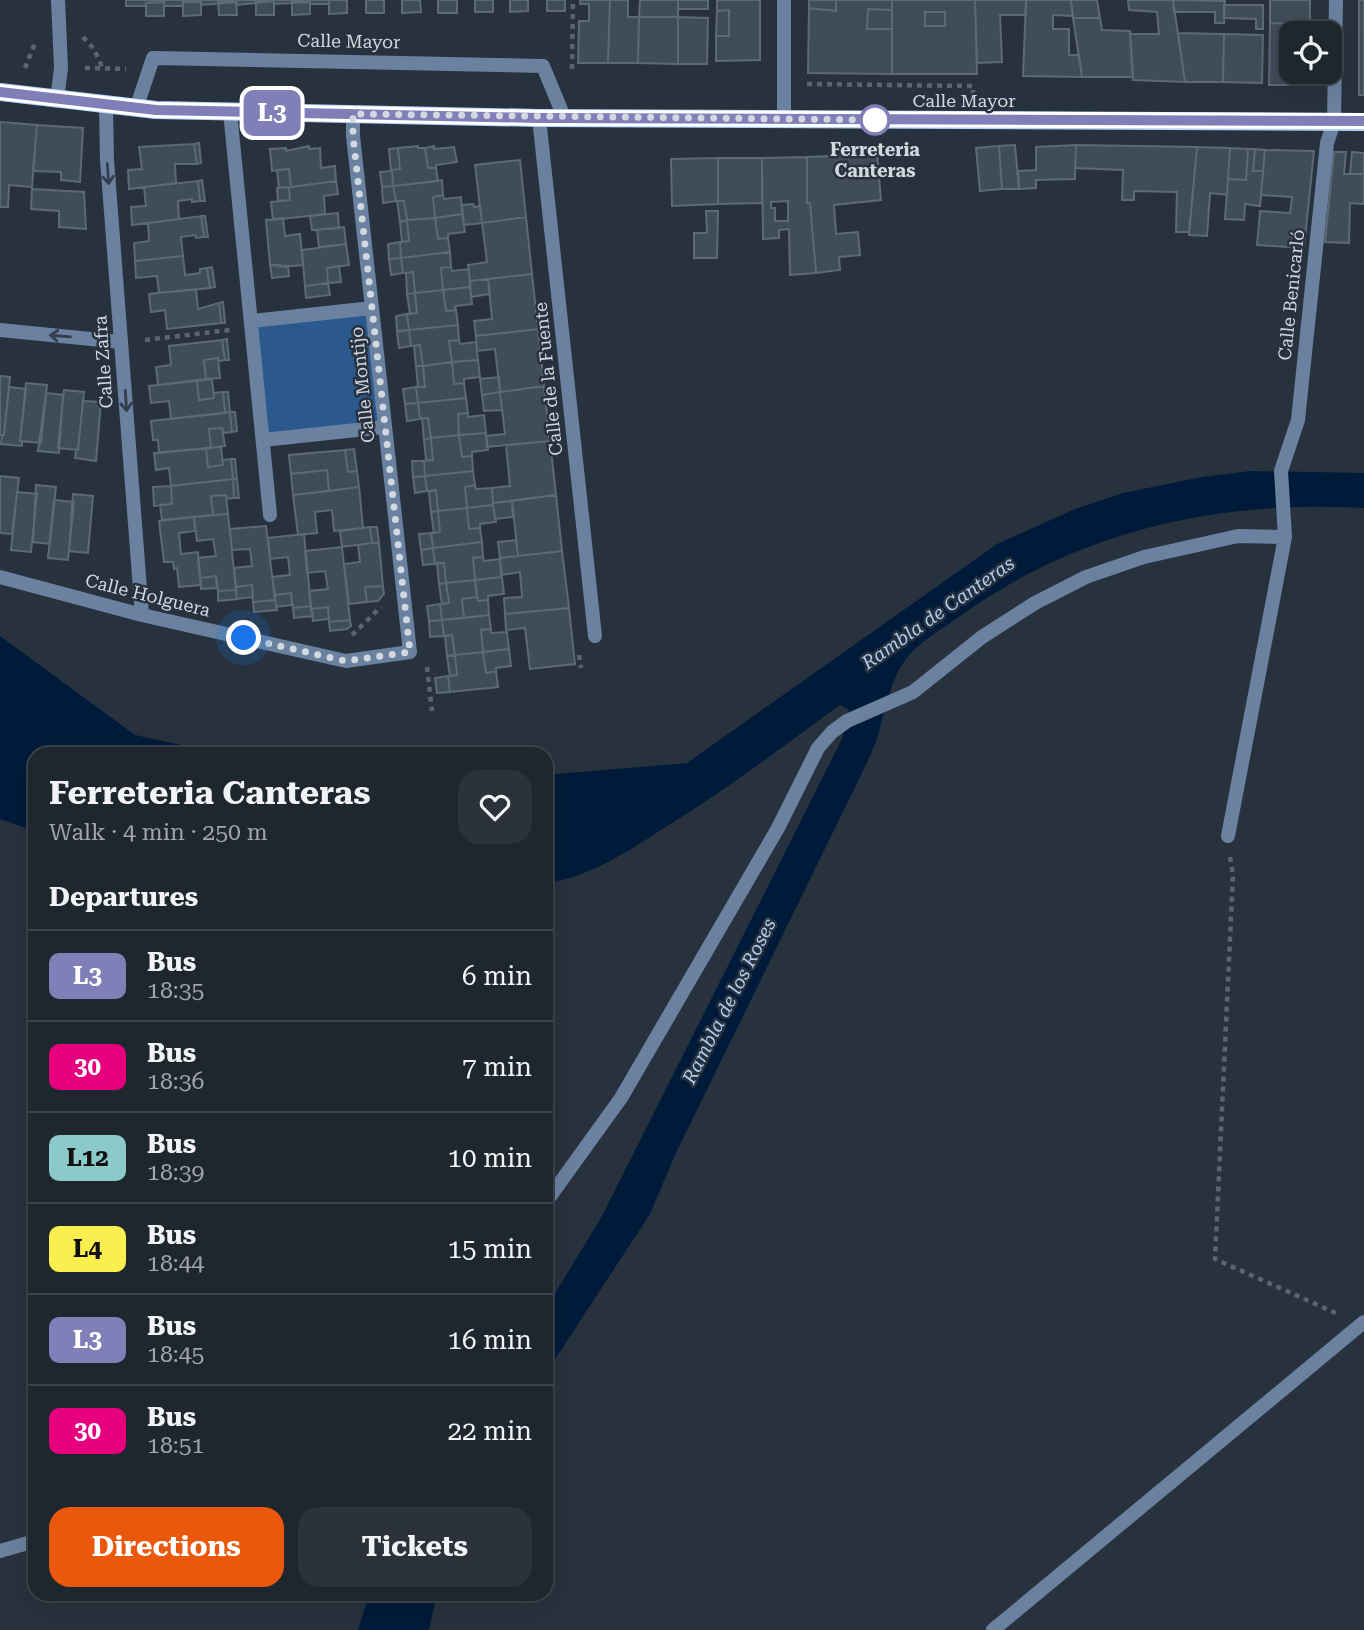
<!DOCTYPE html>
<html lang="en">
<head>
<meta charset="utf-8">
<style>
	body { margin:0; font-family:"Roboto Serif",serif; background:#2b323a; color:#f1f3f6; height:100vh; display:flex; flex-direction:column; font-size:26px; white-space:nowrap }
	* { box-sizing:border-box; margin:0 }
	p { font-size:23px; color:#a1a5aa }
	.icon { flex:none; width:38px; height:38px; fill:none; stroke:currentColor; stroke-width:2; stroke-linecap:round; stroke-linejoin:round }
	.map { position:relative; flex:1; overflow:hidden }
	.sheet { position:absolute; left:28px; top:747px; width:525px; height:854px; display:flex; flex-direction:column; background:#1e262e; border-radius:21px; box-shadow:0 7px 28px #0002,0 0 0 2px #3c434a }
	.sheet>* { flex:none }
	.badge { padding:0 14px; border-radius:10px; font-size:24px; line-height:46px }
	.buttons { position:absolute; left:1279px; top:21px; display:grid; gap:14px }
	.buttons a { display:grid; place-items:center; width:63px; height:63px; border-radius:14px; background:#1e262e; box-shadow:0 7px 28px #0002,0 0 0 2px #3c434a; font-size:35px }
	.you { position:absolute; width:35px; height:35px; margin:-18px; border:5px solid #fff; border-radius:50%; background:#1a73e8; box-shadow:0 0 0 10px #1a73e833 }
	.map>.badge { position:absolute; translate:-50% -50%; box-shadow:0 0 0 4px #fff }
	h2 { padding:0 21px; font-size:26px; line-height:63px }
	.round { display:grid; place-items:center; flex:none; width:74px; height:74px; border-radius:21px; background:#2b323a }
	.overview { display:flex; align-items:center; justify-content:space-between; height:119px; padding:0 21px }
	h1 { font-size:33px; font-weight:700; line-height:52px }
	.button { display:flex; gap:14px; margin-top:auto; padding:14px 21px }
	.button a { flex:1; height:80px; border-radius:21px; background:#ea580c; color:#fff; font-size:28px; font-weight:700; line-height:80px; text-align:center }
	.button a+a { background:#2b323a; color:#f1f3f6 }
	ul { padding:0; list-style:none }
	li { display:flex; align-items:center; gap:21px; height:91px; padding:0 21px; border-top:2px solid #3c434a }
	li div { flex:1 }
	li b { display:block; font-size:26px }
	li em { font-style:normal }
	li .badge { min-width:77px; font-weight:700; text-align:center }
	.map>svg:first-child { display:block }
	.green { fill:#2b598e }
	.water { fill:#001b3a }
	.building { fill:#414c59; stroke:#5d6977; stroke-width:2; fill-rule:evenodd }
	.lines { fill:none; stroke-linecap:round; stroke-linejoin:round }
	.path { stroke:#5c656f; stroke-width:4.5; stroke-dasharray:5 5; stroke-linecap:butt }
	.lane { stroke:#6a829f; stroke-width:14 }
	.street { stroke:#6a829f; stroke-width:14 }
	.primary { stroke:#b4d2f6; stroke-width:18 }
	.oneway { stroke:#323e4d }
	.line-casing { stroke:#fff; stroke-width:16 }
	.line { stroke:#817fb8; stroke-width:10 }
	.walk { stroke:#d2d8e0; stroke-width:7; stroke-dasharray:0 12.6 }
	.stop-dot { fill:#fff; stroke:#817fb8; stroke-width:3.5 }
	.labels { text-anchor:middle; dominant-baseline:central; stroke-width:5; stroke-linejoin:round; paint-order:stroke }
	.street-label { font-size:18px; fill:#d2d8e0; stroke:#28323e }
	.stop-label { font-size:18px; font-weight:bold; fill:#d2d8e0; stroke:#28323e }
	.water-label { font-size:19px; font-style:italic; fill:#aeccef; stroke:#28323e }
</style>
</head>
<body>
<div class="map">
<svg width="1364" height="1630" viewBox="0 0 1364 1630">
	<rect width="100%" height="100%" fill="#28323e"/>
	<path class="green" d="M372,308L385,427L263,440L252,328Z"/>
	<path class="water" d="M1250,471L1364,473V508C1218,500 1080,530 960,616C943,629 919,641 906,659C889,682 885,712 877,739C873,750 867,762 862,773L675,1155L650,1214L546,1373V1308L601,1218L842,739L849,710L840,705C781,748 723,792 661,830C625,853 589,877 546,883V775L687,763L997,544L1075,509L1123,493L1202,477Z
		M0,636L135,735L223,754H35V831L0,819Z
		M369,1594H437L429,1630H358Z"/>
	<path class="building" d="M126,0H164V2L146,3V6H126Z
		M164,0H201V2H183V6H164Z
		M201,0H236V2L201,5Z
		M236,0H274V1L237,5Z
		M274,0H310V2L274,4Z
		M310,0H347H329V4H310Z
		M329,0H347V13L329,14Z
		M366,0H384V13H366Z
		M402,0H420L421,12L402,13Z
		M438,0H457V13H438Z
		M475,0H493V12H475Z
		M510,0H528V11L510,12Z
		M547,0H565V11H547Z
		M580,0H610L608,63H578L579,21H589V4H580Z
		M610,0H628V17H639L638,63H608Z
		M640,0H678V17H639Z
		M678,0H708V9H678Z
		M717,0H760V60L716,61V36H729V10L717,11Z
		M809,0H836V11L809,8Z
		M836,0H892V10L868,9L867,29H892V74L808,73L809,8L836,11Z
		M892,0H975L977,74H892ZM925,12H945V26H925Z
		M975,0H1026V15H1000L1002,62L977,63Z
		M1026,0H1071L1073,16L1053,15V29H1069V55H1079L1082,77L1023,76Z
		M1071,0H1097L1100,18H1073Z
		M1128,0H1173L1185,82L1133,80L1130,34H1159L1157,12L1129,10Z
		M1173,0L1225,1L1224,23H1215V12H1174Z
		M1270,0H1310V24L1270,23Z
		M1359,0H1364V95H1359Z
		M274,1V15H256V2Z
		M164,2V16H146V3Z
		M183,2H201V15L183,16Z
		M218,2H236L237,15H219Z
		M292,2H310V14L292,15Z
		M1224,5H1263V29H1256V19L1224,18Z
		M868,9L892,10V29H867Z
		M729,10V36H716L717,11Z
		M925,12H945V26H925Z
		M639,17H678V64L638,63Z
		M678,17L708,18L707,64H678Z
		M1073,18H1100L1102,30L1130,31L1133,77H1082Z
		M1270,23L1310,24L1309,33H1292V72H1309V85H1269Z
		M1178,33L1224,34L1223,82H1185Z
		M1224,34L1263,35L1262,83L1223,82Z
		M0,122L37,125L32,187L9,185L8,207H0Z
		M37,125L83,128L80,182L61,180V172L33,171Z
		M199,143L201,163L197,164L194,144Z
		M194,144L197,164H175L176,183L129,189L128,170L142,169L139,147Z
		M1015,145L1019,189H1002L999,146Z
		M1076,145L1197,147L1189,232H1176L1177,192L1134,191V200H1122L1123,170L1075,168Z
		M1076,145L1075,179L1036,180V188L1019,189L1018,171L1036,170V147Z
		M309,146V149L320,148L321,168L335,166L336,181L291,187L289,169L272,171L270,149L286,148V151Z
		M418,146V148H425L428,168H436L438,181L393,186L392,170L400,169L398,148Z
		M434,146V149L454,147L457,162L436,165V168H428L425,148Z
		M999,146L1002,189L980,191L976,148Z
		M1197,147L1230,148L1227,195L1210,193L1207,236L1189,235Z
		M398,148L400,169L392,170L393,186L382,187L380,172L391,171L389,149Z
		M1230,148L1248,149L1246,180L1228,179Z
		M1248,149H1255L1253,171H1263L1260,206L1245,204L1244,220L1225,219L1228,179L1246,180Z
		M1255,149L1265,150L1263,171H1253Z
		M1265,150L1314,151L1304,248L1257,245L1260,211L1290,213L1292,197L1261,195Z
		M1334,152H1346L1344,174H1364V204L1350,203L1349,243L1325,242Z
		M1352,152L1364,153V174H1350Z
		M877,154L881,200L834,205L836,234L858,232L860,255L839,257L840,270L816,273L810,203H807V157Z
		M807,157V203H810L816,273L790,275L789,229L779,230V238L763,239L762,158ZM788,201V221H775V208H771V202Z
		M718,158H762V203L718,204Z
		M718,158V204L672,206L671,159Z
		M520,160L526,217L482,223L475,165Z
		M289,169L291,187L279,188L277,170Z
		M202,180L205,201H200L198,181Z
		M442,180L443,195L433,197L435,218L407,220L404,201H396L393,186Z
		M198,181L200,201L192,202V199L178,201L179,219L132,225L131,207L146,206L144,187Z
		M336,181L338,194L324,196L325,214L273,220L271,202L290,200L289,187Z
		M393,186L396,201L383,203L382,187Z
		M289,187L290,200L278,201L277,188Z
		M32,189L84,192L86,229L59,227V211L31,209Z
		M443,195L444,199L461,197L462,214L435,218L433,197Z
		M397,201H404L407,220L400,222Z
		M473,204L474,207L480,206L482,223L464,225L462,205Z
		M706,211H718L717,258H694V233H707Z
		M338,213L339,228L312,230L310,216Z
		M462,214L465,232L448,234V238L438,239L435,218Z
		M201,216L204,237L196,238L195,235L181,237L183,256L135,261L134,243L149,241L148,223Z
		M201,216H205L208,237H204Z
		M526,217L532,274L470,281L468,265L487,262L482,223Z
		M283,218L285,236L300,234L303,265L280,267V265H270L266,220Z
		M435,218L438,239L448,238L450,252L401,258L400,242L409,241L407,220Z
		M407,220L409,241L402,242L400,222Z
		M344,227L346,244L319,247L317,230Z
		M400,242L401,258L389,259L388,244Z
		M346,244L349,265L327,268L328,283L305,286L302,250Z
		M450,252L451,267L441,268L443,290L415,293L413,272L403,273L401,258Z
		M183,256L185,275L200,273V269L207,268L210,288L159,293L157,276L136,278L135,261Z
		M401,258L403,273L391,275L389,259Z
		M270,265L288,266L289,276L272,278Z
		M339,266L341,282L328,283L327,268Z
		M212,267L215,287L210,288L207,268Z
		M451,267L452,271L469,269L470,287L443,290L441,268Z
		M413,272L415,293L407,294L406,273Z
		M532,274L538,329L476,336L474,321L492,319L488,279Z
		M488,279L490,294L471,297L470,281Z
		M328,283L330,295L306,298L305,286Z
		M470,287L472,304L455,306L456,310L446,311L443,290Z
		M196,289L198,309L219,303L221,323L167,329L165,310L151,312L149,294Z
		M443,290L446,311L456,310L458,325L409,330L407,314L417,313L415,293Z
		M415,293L417,313L410,314L407,294Z
		M223,302L225,323H221L219,303Z
		M407,314L409,330L397,331L396,316Z
		M458,325L459,340L449,341L452,362L423,366L420,345L411,346L409,330Z
		M538,329L544,386L500,392L495,349L477,351L476,336Z
		M409,330L411,346L399,348L397,332Z
		M227,339L229,360H225L222,340Z
		M222,340L225,360L219,361L218,358L204,360L206,379L158,385L156,367L171,365L169,346Z
		M459,340L460,344L476,342L478,360L452,362L449,341Z
		M420,345L423,366H416L414,346Z
		M218,358L220,378L206,379L204,360Z
		M478,360L480,377L464,379V383L454,384L452,362Z
		M452,362L454,384L464,383L466,398L418,403L416,387H425L423,366Z
		M416,366H423L425,387H418Z
		M0,376L10,377L4,435H0Z
		M499,377L500,392L482,395L480,379Z
		M212,379L214,398L199,400L197,381Z
		M197,381L199,400L214,398V393L223,392L225,413L171,419L169,401L151,403L149,386Z
		M26,383L47,385L41,443L20,441Z
		M544,386L550,441L487,447L486,436L505,434L500,392Z
		M9,387L26,389L20,441H22V446L1,444L2,435H4Z
		M416,387L418,403L405,404L403,389Z
		M64,390L84,392L78,450L58,448Z
		M223,392H228L230,412L225,413Z
		M500,392L502,410L484,411L482,395Z
		M46,393L63,395L59,453L38,451Z
		M466,398L468,413L458,414L459,435L431,438L428,418L420,419L418,403Z
		M83,401L101,402L96,461L75,458L76,450H78Z
		M418,403L420,419L407,421L405,404Z
		M230,412L232,432L224,433L222,428L209,429L211,448L159,453L158,440H153L151,421Z
		M230,412H235L237,431L232,432Z
		M468,413V417L484,415L486,433L459,435L458,414Z
		M422,418H428L431,438L424,440Z
		M222,428L225,446L211,448L209,429Z
		M486,433L488,450L472,452V456L462,457L459,435Z
		M459,435L462,457L472,456L473,471L425,476L424,461L433,460L431,438Z
		M431,438L433,460H426L424,440Z
		M550,441L556,495L493,503L492,488L510,486L506,445Z
		M221,447L223,465L208,467L206,448Z
		M206,448L208,467L223,465L222,460L231,459L233,479L171,486L169,468L156,470L154,453Z
		M354,449L357,471L348,472L345,450Z
		M345,450L348,472L357,471L359,487L329,491L327,470L291,474L289,455Z
		M231,459H235L237,479H233Z
		M412,461H424L425,476L413,477Z
		M327,470L329,491L293,495L291,474Z
		M473,471L475,485L465,487L467,508L438,511L436,490L427,491L425,476Z
		M0,476L19,478L12,534L0,533Z
		M425,476L427,491L415,493L413,477Z
		M233,479L234,498L227,499L226,495L211,496L213,515L162,520L160,505L172,504L171,486Z
		M233,479H237L239,498H234Z
		M36,485L56,487L50,544L33,542Z
		M475,485L476,489L492,488L493,505L467,508L465,487Z
		M171,486L172,504L154,506L153,487Z
		M359,487L363,528L334,531L332,510L315,512L317,533L298,535L293,495Z
		M436,490L438,511L431,512L429,492Z
		M17,492L37,494L31,552L11,550Z
		M73,494L93,496L88,553L69,551Z
		M226,495L228,514L213,515L211,496Z
		M556,495L562,551L518,556L512,501Z
		M54,500L74,502L68,560L48,558Z
		M512,501L513,517L495,519L493,503Z
		M493,505L496,522L480,524V528L469,529L467,508Z
		M467,508L469,529L480,528L482,542L433,548L431,533L440,532L438,511Z
		M438,511L440,532L434,533L431,512Z
		M228,514L236,590L218,591L216,576L200,578L198,558L216,556L213,539L197,541L194,517Z
		M194,517L195,531L179,533L181,554L198,552L201,585L179,587L177,568L174,569L173,562H164L159,521Z
		M266,526L275,600L253,602L252,585L236,587L234,568L252,566L250,549L232,550L230,529Z
		M370,527L372,543L342,547L340,531Z
		M370,527H377L379,543H372Z
		M431,533L433,548L421,550L419,534Z
		M304,534L311,606L293,608L291,593L275,595L272,577L290,575L288,557L270,559L268,538Z
		M516,540L518,556L500,558L498,542Z
		M482,542L483,557L473,558L475,580L446,583L444,563L435,564L433,548Z
		M372,543H379L383,586L365,587L367,602L349,604L344,564L360,562L358,545Z
		M342,547L350,620L329,622L328,607L311,609L309,591L328,589L325,571L307,573L305,551Z
		M433,548L435,564L423,565L421,550Z
		M562,551L569,608L505,614L504,598L522,597L520,572L501,575L500,558Z
		M483,557L484,561L500,559L502,577L475,580L473,558Z
		M437,563H444L446,583L439,584Z
		M216,576L217,588L201,589L200,578Z
		M502,577L504,594L488,596V600L478,601L475,580Z
		M475,580L477,597L462,599L464,618L442,620L440,604L449,603L446,583Z
		M446,583L449,603L442,604L439,584Z
		M252,585L253,597L237,599L236,587Z
		M383,586L384,594L378,601L367,602L365,587Z
		M236,590L237,599L218,601V591Z
		M291,593L292,605L276,607L275,595Z
		M477,597L478,601L488,600L489,615L464,618L462,599Z
		M275,600L277,610L254,612L253,602Z
		M440,604L442,620L429,621L427,606Z
		M311,606L313,616L294,618L293,608Z
		M328,607L329,619L313,621L311,609Z
		M569,608L575,664L530,669L525,628L506,630L505,614Z
		M489,615L491,629L481,630L483,652L455,655L452,635L444,636L442,620Z
		M350,620L351,626L347,629L330,631L329,622Z
		M442,620L444,636L430,637L429,621Z
		M491,629V633L507,632L509,649L483,652L481,630Z
		M452,635L455,655L447,656L445,636Z
		M509,649L511,666L496,668V671L486,673L483,652Z
		M483,652L486,673L496,671L498,687L450,692L448,676L457,675L455,655Z
		M455,655L457,675L450,676L447,656Z
		M448,676L450,692L437,693L435,678Z"/>
	<g class="lines">
		<path class="path" d="M83,37L94,49L103,69
			M25,68L35,43
			M85,68L126,69
			M572,69L573,0
			M807,84L973,86V96
			M145,340L230,330
			M352,635L381,607
			M579,655L581,668
			M427,667L432,711
			M1230,857L1233,875L1215,1259L1338,1314"/>
		<path class="lane" d="M57,100L61,68L58,0"/>
		<path class="street" d="M106,106L107,160L142,615
			M136,109L153,58L543,66L564,117
			M230,112L270,515
			M539,118L595,636
			M784,120V0
			M251,321L372,308
			M0,330L121,342
			M263,440L385,427
			M0,577L142,615L346,661L410,652L353,136V114
			M1228,836L1285,537L1281,471L1298,420L1327,143L1334,122L1336,0
			M546,1202L621,1098L778,828L818,748L832,732L847,721L913,692L982,637L1035,603L1086,577L1144,557L1238,536L1285,537
			M0,1551L35,1541
			M993,1630L1364,1322"/>
		<path class="primary" d="M0,92L156,110L539,118L1364,122"/>
	</g>
	<defs><path id="oneway-shaft" d="M-6 0H5M1.5-3L5.5 0L1.5 3" fill="none" stroke-width="1.6" stroke-linecap="round" stroke-linejoin="round" transform="scale(1.75)"/></defs>
	<g class="oneway">
		<use href="#oneway-shaft" transform="translate(108 174) rotate(86)"/>
		<use href="#oneway-shaft" transform="translate(60 336) rotate(-175)"/>
		<use href="#oneway-shaft" transform="translate(126 401) rotate(86)"/>
	</g>
	<g class="lines">
		<defs>
			<path id="line" d="M0,92L156,110L539,118L1364,121"/>
		</defs>
		<use href="#line" class="line-casing"/>
		<use href="#line" class="line"/>
		<path class="walk" d="M244,638L346,661L410,652L353,136V114L885,120H875"/>
	</g>
	<circle class="stop-dot" cx="875" cy="120" r="14"/>
	<g class="labels">
		<g class="street-label">
			<text transform="translate(349 41) rotate(1)">Calle Mayor</text>
			<text x="964" y="100">Calle Mayor</text>
			<text transform="translate(1291 295) rotate(-84)">Calle Benicarló</text>
			<text transform="translate(103 362) rotate(-94)">Calle Zafra</text>
			<text transform="translate(548 379) rotate(-96)">Calle de la Fuente</text>
			<text transform="translate(362 385) rotate(-96)">Calle Montijo</text>
			<text transform="translate(148 595) rotate(14)">Calle Holguera</text>
		</g>
		<g class="stop-label">
			<text x="875" y="149">Ferreteria<tspan x="875" dy="21">Canteras</tspan></text>
		</g>
		<g class="water-label">
			<text transform="translate(938 613) rotate(-35)">Rambla de Canteras</text>
			<text transform="translate(729 1001) rotate(-63)">Rambla de los Roses</text>
		</g>
	</g>
</svg>
<div class="buttons">
<a><svg class="icon" aria-label="locate" viewBox="0 0 24 24"><circle cx="12" cy="12" r="6"/><path d="M12 2v4M12 18v4M2 12h4M18 12h4"/></svg></a>
</div>
<div class="you" style="left:244px;top:638px"></div>
<b class="badge" style="left:272px;top:113px;background:#817fb8;color:#fff">L3</b>
<section class="sheet">
<div class="overview"><div><h1>Ferreteria Canteras</h1><p>Walk · 4 min · 250 m</p></div><a class="round"><svg class="icon" aria-label="heart" viewBox="0 0 24 24"><path d="M12 20l-8-8c-3-5 5-10 8-4 3-6 11-1 8 4z"/></svg></a></div>
<h2>Departures</h2>
<ul>
<li><span class="badge" style="background:#817fb8;color:#fff">L3</span><div><b>Bus</b><p>18:35</p></div><em>6 min</em></li>
<li><span class="badge" style="background:#e6007e;color:#fff">30</span><div><b>Bus</b><p>18:36</p></div><em>7 min</em></li>
<li><span class="badge" style="background:#8cc9c9;color:#111">L12</span><div><b>Bus</b><p>18:39</p></div><em>10 min</em></li>
<li><span class="badge" style="background:#fbee4f;color:#111">L4</span><div><b>Bus</b><p>18:44</p></div><em>15 min</em></li>
<li><span class="badge" style="background:#817fb8;color:#fff">L3</span><div><b>Bus</b><p>18:45</p></div><em>16 min</em></li>
<li><span class="badge" style="background:#e6007e;color:#fff">30</span><div><b>Bus</b><p>18:51</p></div><em>22 min</em></li>
</ul>
<div class="button"><a>Directions</a><a>Tickets</a></div>
</section>
</div>
</body>
</html>
